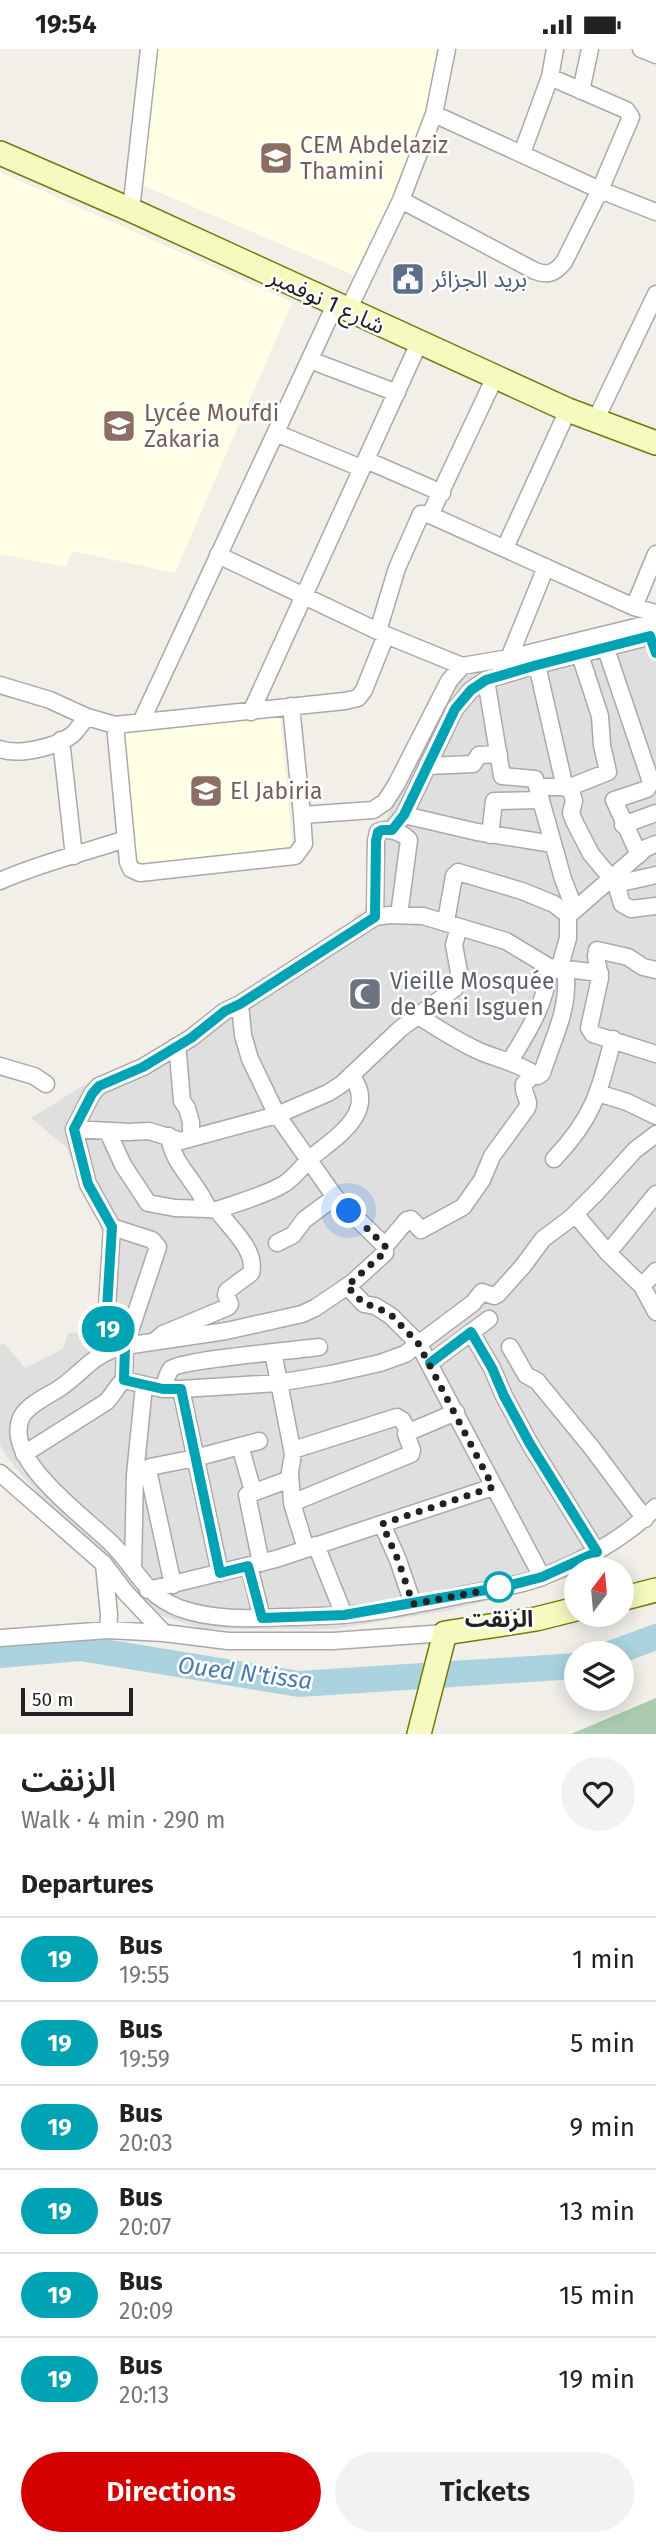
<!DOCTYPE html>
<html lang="en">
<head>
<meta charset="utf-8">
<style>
	body { margin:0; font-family:"Fira Sans","Noto Sans Arabic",sans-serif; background:#f2f2f2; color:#222; height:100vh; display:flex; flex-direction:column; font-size:26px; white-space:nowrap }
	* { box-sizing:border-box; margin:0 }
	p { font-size:23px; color:#767676 }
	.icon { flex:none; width:38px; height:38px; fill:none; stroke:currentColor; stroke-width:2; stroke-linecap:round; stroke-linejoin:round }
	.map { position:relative; height:1685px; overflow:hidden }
	.panel { display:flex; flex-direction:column; background:#fff; flex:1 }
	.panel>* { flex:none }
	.badge { padding:0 14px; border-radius:23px; font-size:24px; line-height:46px }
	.needle { width:46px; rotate:16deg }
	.tools { position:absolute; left:564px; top:1508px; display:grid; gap:14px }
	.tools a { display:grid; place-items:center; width:70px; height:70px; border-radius:50%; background:#fff; box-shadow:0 4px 18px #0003; font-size:35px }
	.scale { position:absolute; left:21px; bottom:18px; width:112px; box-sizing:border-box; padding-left:7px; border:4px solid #222; border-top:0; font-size:19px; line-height:24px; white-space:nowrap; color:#222; -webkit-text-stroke:5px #fff; paint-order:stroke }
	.you { position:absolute; width:35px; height:35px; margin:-18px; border:5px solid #fff; border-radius:50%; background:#1a73e8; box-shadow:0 0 0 10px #1a73e833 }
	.map>.badge { position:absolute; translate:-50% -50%; box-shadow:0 0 0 4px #fff }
	h2 { padding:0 21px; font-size:26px; line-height:63px }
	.round { display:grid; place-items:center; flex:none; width:74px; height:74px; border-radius:37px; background:#f2f2f2 }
	.overview { display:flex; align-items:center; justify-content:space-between; height:119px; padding:0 21px }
	h1 { font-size:33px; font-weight:600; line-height:52px }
	.action { display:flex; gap:14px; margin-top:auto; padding:14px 21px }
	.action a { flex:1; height:80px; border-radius:42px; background:#d40000; color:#fff; font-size:28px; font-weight:600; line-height:80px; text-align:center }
	.action a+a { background:#f2f2f2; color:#222 }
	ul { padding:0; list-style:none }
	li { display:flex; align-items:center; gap:21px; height:84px; padding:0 21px; border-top:2px solid #e0e0e0 }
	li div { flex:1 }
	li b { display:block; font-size:26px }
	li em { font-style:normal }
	li .badge { min-width:77px; font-weight:700; text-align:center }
	.status { display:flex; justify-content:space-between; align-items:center; height:49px; padding:0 35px; background:#fff; direction:ltr }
	.status svg { height:19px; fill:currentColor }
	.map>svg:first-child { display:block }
	.residential { fill:#e0dfdf }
	.education { fill:#ffffe5 }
	.cemetery { fill:#aacbaf }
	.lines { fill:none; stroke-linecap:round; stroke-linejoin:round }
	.river { stroke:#aad3df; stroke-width:26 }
	.minor-casing { stroke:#a9a9a9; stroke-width:19 }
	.secondary-casing { stroke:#707d05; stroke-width:26 }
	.minor { stroke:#fff; stroke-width:16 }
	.secondary { stroke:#f7fabf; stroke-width:23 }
	.line-casing { stroke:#fff; stroke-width:16 }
	.line { stroke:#00a3b4; stroke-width:10 }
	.walk { stroke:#222; stroke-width:7; stroke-dasharray:0 12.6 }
	.stop-dot { fill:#fff; stroke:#00a3b4; stroke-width:3.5 }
	.labels { text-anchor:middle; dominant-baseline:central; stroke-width:5; stroke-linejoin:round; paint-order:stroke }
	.education-label { font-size:23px; fill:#785e54; stroke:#fff; text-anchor:start }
	.service-label { font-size:23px; fill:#4e5e75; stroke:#fff; text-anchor:start }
	.street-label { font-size:23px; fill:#222; stroke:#fff }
	.worship-label { font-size:23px; fill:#5b616d; stroke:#fff; text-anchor:start }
	.stop-label { font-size:23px; font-weight:bold; fill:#222; stroke:#fff }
	.water-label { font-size:24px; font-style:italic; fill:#4a7aab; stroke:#fff }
</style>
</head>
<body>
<div class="status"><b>19:54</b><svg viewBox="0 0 49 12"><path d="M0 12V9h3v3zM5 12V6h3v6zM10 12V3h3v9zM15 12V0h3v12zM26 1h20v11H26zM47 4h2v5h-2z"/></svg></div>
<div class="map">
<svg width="656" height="1685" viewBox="0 0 656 1685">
	<rect width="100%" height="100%" fill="#f2efe9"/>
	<path class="residential" d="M656,582V1467L635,1487L544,1537L452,1561L335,1580H202L155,1564L54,1464L8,1409L0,1396V1297L4,1294L25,1319L63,1300L68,1284H96L106,1189L89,1156L66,1098L31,1069L89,1033L104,1035L191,985L220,956L347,881L355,866L366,861V802L369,780L383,775L460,628Z"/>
	<path class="education" d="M153,0H437L424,84L356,227L137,134Z
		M0,123L292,253L175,524L72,502L66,518L0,505Z
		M280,666L293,802L133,819L120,682Z"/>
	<path class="cemetery" d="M656,1649V1685H571Z"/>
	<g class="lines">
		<path class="river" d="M610,1605L656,1588
			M0,1606L80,1599L299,1635L576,1617"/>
		<defs>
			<path id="minor" d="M641,0L656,6
				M581,42L590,0
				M434,65L600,141L656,163
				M522,104L550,28L555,0
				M401,151L535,222C548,227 555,224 564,213L600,141L631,68L626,61L550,28
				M131,161L149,0
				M348,261L401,151L434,65L447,0
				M310,311L397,344
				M596,370L656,245
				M276,384L361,419
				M366,411L442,444
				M430,466L634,558L656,564
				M505,499L568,361
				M218,506L386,586L462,617
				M634,558L656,505
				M378,582L397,519L421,465L430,466L495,328
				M606,600L651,733L647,740L614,751L639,806
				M509,609L546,518
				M537,616L565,739
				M486,631L502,727L535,730L563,830L575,861
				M0,636L50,651L87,668L115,676L345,652L358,649L364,641L386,586
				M291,657L302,766
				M251,663L419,294
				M141,673L335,256
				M115,676L128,813L131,820L140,824L295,807L304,795L302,766L373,761L385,753L396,736L449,632L462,617L509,609L656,573
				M61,691L74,807
				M0,700C18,707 57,698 72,686C78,681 82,673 87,668
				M427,717L473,715L479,706L499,705
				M538,738H570L608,723L602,696L600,667L580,606
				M570,738L574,752L571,764L575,774L591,805L616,835L622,855L631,860L656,857
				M404,766L477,783L553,795
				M623,776L656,764
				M392,781L404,766L455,660L471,641L486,631L537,616L656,586
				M490,786L494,752L541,751
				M0,832C40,814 84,804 125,790
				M616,835L656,826
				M569,866L646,799L656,795
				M375,868L376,792L378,783C387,778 402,783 409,791L399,866
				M446,872L454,827L458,823L522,842L554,855L568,866
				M559,921L568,889V866
				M656,921L643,918L628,908L597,901L596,907L600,929L589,979L593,985L656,1005
				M417,966C437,979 457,992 479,1002C497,1010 516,1013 534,1025
				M175,998L178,1005L182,1052L187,1059L191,1073V1089
				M510,1012C529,981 546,955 549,918
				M0,1017L34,1027L46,1035
				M598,1044L627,1053L656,1067
				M74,1080L129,1083L149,1082L181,1092L277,1066L328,1044L342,1035L400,980L455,939L459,923L454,896L459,878
				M108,1083L123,1116L148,1154L175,1159L208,1160
				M169,1087C173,1117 197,1132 208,1160L217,1161C239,1153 264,1147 284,1135C295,1128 302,1117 312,1108C336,1088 379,1063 351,1026
				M554,1110C593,1069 599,1044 613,990
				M575,1165L608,1204L642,1237L656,1263
				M112,1178L152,1191L158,1198L125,1297L226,1282L302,1265L315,1259L352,1234L385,1204V1197L335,1148L277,1066L250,1010L243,986L240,955
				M277,1194L293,1186L304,1171L335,1148
				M385,1197L407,1171L411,1170L421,1181L463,1158L482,1131L492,1107L527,1059C531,1051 522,1045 524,1035L534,1025L538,1027L542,1024C553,989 571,958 565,921
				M608,1204L656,1145
				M347,1237L364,1255L375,1257L391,1267L418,1294L542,1528
				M642,1237L656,1222
				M471,1283L492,1319L504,1347L530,1395L597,1503
				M156,1291L163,1285L228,1258L230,1255L226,1246L227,1242L251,1224C257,1201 230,1179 217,1161
				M510,1298L526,1326L537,1332L592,1399L645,1470
				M109,1301L107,1259L112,1178L88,1135L74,1080L92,1045L99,1037L143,1018L191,989L225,962L240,955L375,868L389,866L423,867L506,892L549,918L600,924
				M273,1303L293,1405L290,1423L292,1454L306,1500
				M430,1314L489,1270
				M124,1331L125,1297C91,1305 86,1321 60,1339C48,1347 29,1355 22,1367C0,1409 85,1468 111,1494C137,1519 142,1544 179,1559C212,1571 248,1570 283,1568C303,1568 322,1567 341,1566C383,1563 426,1553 467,1545C492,1540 520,1537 544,1527C585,1511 624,1490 656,1458
				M163,1340C165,1334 167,1325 171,1320C180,1311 298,1301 319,1298
				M181,1340L220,1524
				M409,1383L456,1363
				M240,1397L253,1442
				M24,1405L106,1353C113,1346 119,1334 124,1331L163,1340H181L278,1334L331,1325L380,1314L405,1305L473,1254L482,1243L494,1247L498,1245L523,1217L543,1190L571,1169L598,1142L635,1101L656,1085
				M0,1424L104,1515L126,1544L164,1584
				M292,1454L411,1405L412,1401L406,1385L409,1383L402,1371L397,1368L293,1401
				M382,1475L398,1511L413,1555
				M316,1496L344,1566
				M261,1514L247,1446L290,1430
				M104,1515L109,1566L108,1581
				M249,1517L262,1569
				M133,1520L135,1426L144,1337
				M173,1536L148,1421L150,1418L195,1409L259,1392
				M148,1541L276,1510L493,1438
				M0,1589L108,1581L164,1584L228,1592H333L445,1584"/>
			<path id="secondary" d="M0,104L131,161L568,361L656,394
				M621,1550L656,1541
				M419,1685L445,1584L536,1570L576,1560"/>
		</defs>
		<use href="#minor" class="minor-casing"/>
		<use href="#secondary" class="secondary-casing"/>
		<use href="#minor" class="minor"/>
		<use href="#secondary" class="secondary"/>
	</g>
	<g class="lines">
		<defs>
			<path id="line" d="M430,1314L471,1283L492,1319L504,1347L530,1395L597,1503L542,1528L503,1538L344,1566L262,1569L248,1517L220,1524L181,1340H163L124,1331L125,1297L109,1301L107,1259L112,1178L88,1135L74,1080L92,1045L99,1037L143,1018L191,989L225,962L240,955L375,868L376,792L378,783L382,781H392L404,766L455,660L471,641L486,631L537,616L650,587L656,604"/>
		</defs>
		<use href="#line" class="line-casing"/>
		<use href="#line" class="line"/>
		<path class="walk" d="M349,1162L385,1197L386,1202L347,1237L364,1255L374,1257L391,1266L418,1294L493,1438L382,1475L398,1511L413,1555L503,1538H499"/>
	</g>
	<defs>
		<symbol id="school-square" viewBox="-11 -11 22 22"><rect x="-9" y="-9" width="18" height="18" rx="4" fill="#8d6e63" stroke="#fff"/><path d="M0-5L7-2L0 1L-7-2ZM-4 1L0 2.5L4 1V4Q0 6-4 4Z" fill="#fff"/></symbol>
		<symbol id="civic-square" viewBox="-11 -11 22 22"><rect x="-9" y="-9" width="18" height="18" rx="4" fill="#5c6f8a" stroke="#fff"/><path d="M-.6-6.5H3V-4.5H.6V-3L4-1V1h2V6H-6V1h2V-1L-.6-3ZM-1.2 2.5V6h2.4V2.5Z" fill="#fff"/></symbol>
		<symbol id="mosque-square" viewBox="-11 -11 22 22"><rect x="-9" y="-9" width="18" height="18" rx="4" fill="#6b7280" stroke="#fff"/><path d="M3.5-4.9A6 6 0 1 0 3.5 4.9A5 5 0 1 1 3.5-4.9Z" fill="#fff"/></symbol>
	</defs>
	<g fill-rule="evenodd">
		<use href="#school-square" x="257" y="90" width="38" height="38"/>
		<use href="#civic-square" x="389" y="211" width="38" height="38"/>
		<use href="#school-square" x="100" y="358" width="38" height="38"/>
		<use href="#school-square" x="187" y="723" width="38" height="38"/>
		<use href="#mosque-square" x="346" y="926" width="38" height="38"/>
	</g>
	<circle class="stop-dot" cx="499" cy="1538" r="14"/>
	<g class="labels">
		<g class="education-label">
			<text x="300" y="96">CEM Abdelaziz<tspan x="300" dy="26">Thamini</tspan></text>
			<text x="144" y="364">Lycée Moufdi<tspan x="144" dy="26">Zakaria</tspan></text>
			<text x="230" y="742">El Jabiria</text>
		</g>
		<g class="service-label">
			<text x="432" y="230">بريد الجزائر</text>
		</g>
		<g class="street-label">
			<text transform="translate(327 252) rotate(25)">شارع 1 نوفمبر</text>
		</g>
		<g class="worship-label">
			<text x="390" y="932">Vieille Mosquée<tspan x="390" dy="26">de Beni Isguen</tspan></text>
		</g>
		<g class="stop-label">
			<text x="499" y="1570">الزنقت</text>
		</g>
		<g class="water-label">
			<text transform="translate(245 1624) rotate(7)">Oued N'tissa</text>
		</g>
	</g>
</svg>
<div class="tools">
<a><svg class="needle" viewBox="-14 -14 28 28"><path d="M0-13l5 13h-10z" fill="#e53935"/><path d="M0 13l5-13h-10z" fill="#767676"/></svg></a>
<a><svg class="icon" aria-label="layers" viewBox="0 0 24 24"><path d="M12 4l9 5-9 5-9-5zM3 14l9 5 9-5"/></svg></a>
</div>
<div class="scale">50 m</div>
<div class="you" style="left:349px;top:1162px"></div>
<b class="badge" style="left:108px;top:1280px;background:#00a3b4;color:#fff">19</b>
</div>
<section class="panel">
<div class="overview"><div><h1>الزنقت</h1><p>Walk · 4 min · 290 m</p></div><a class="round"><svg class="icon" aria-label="heart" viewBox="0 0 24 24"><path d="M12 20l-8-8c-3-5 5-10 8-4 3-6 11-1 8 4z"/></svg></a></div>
<h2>Departures</h2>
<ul>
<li><span class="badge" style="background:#00a3b4;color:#fff">19</span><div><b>Bus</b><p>19:55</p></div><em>1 min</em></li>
<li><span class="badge" style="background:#00a3b4;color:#fff">19</span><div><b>Bus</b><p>19:59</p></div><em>5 min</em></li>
<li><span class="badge" style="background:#00a3b4;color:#fff">19</span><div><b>Bus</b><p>20:03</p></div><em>9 min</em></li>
<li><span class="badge" style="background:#00a3b4;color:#fff">19</span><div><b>Bus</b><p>20:07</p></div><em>13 min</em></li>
<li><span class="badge" style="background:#00a3b4;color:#fff">19</span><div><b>Bus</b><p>20:09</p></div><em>15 min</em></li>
<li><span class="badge" style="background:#00a3b4;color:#fff">19</span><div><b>Bus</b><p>20:13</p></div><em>19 min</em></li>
</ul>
<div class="action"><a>Directions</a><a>Tickets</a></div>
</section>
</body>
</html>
